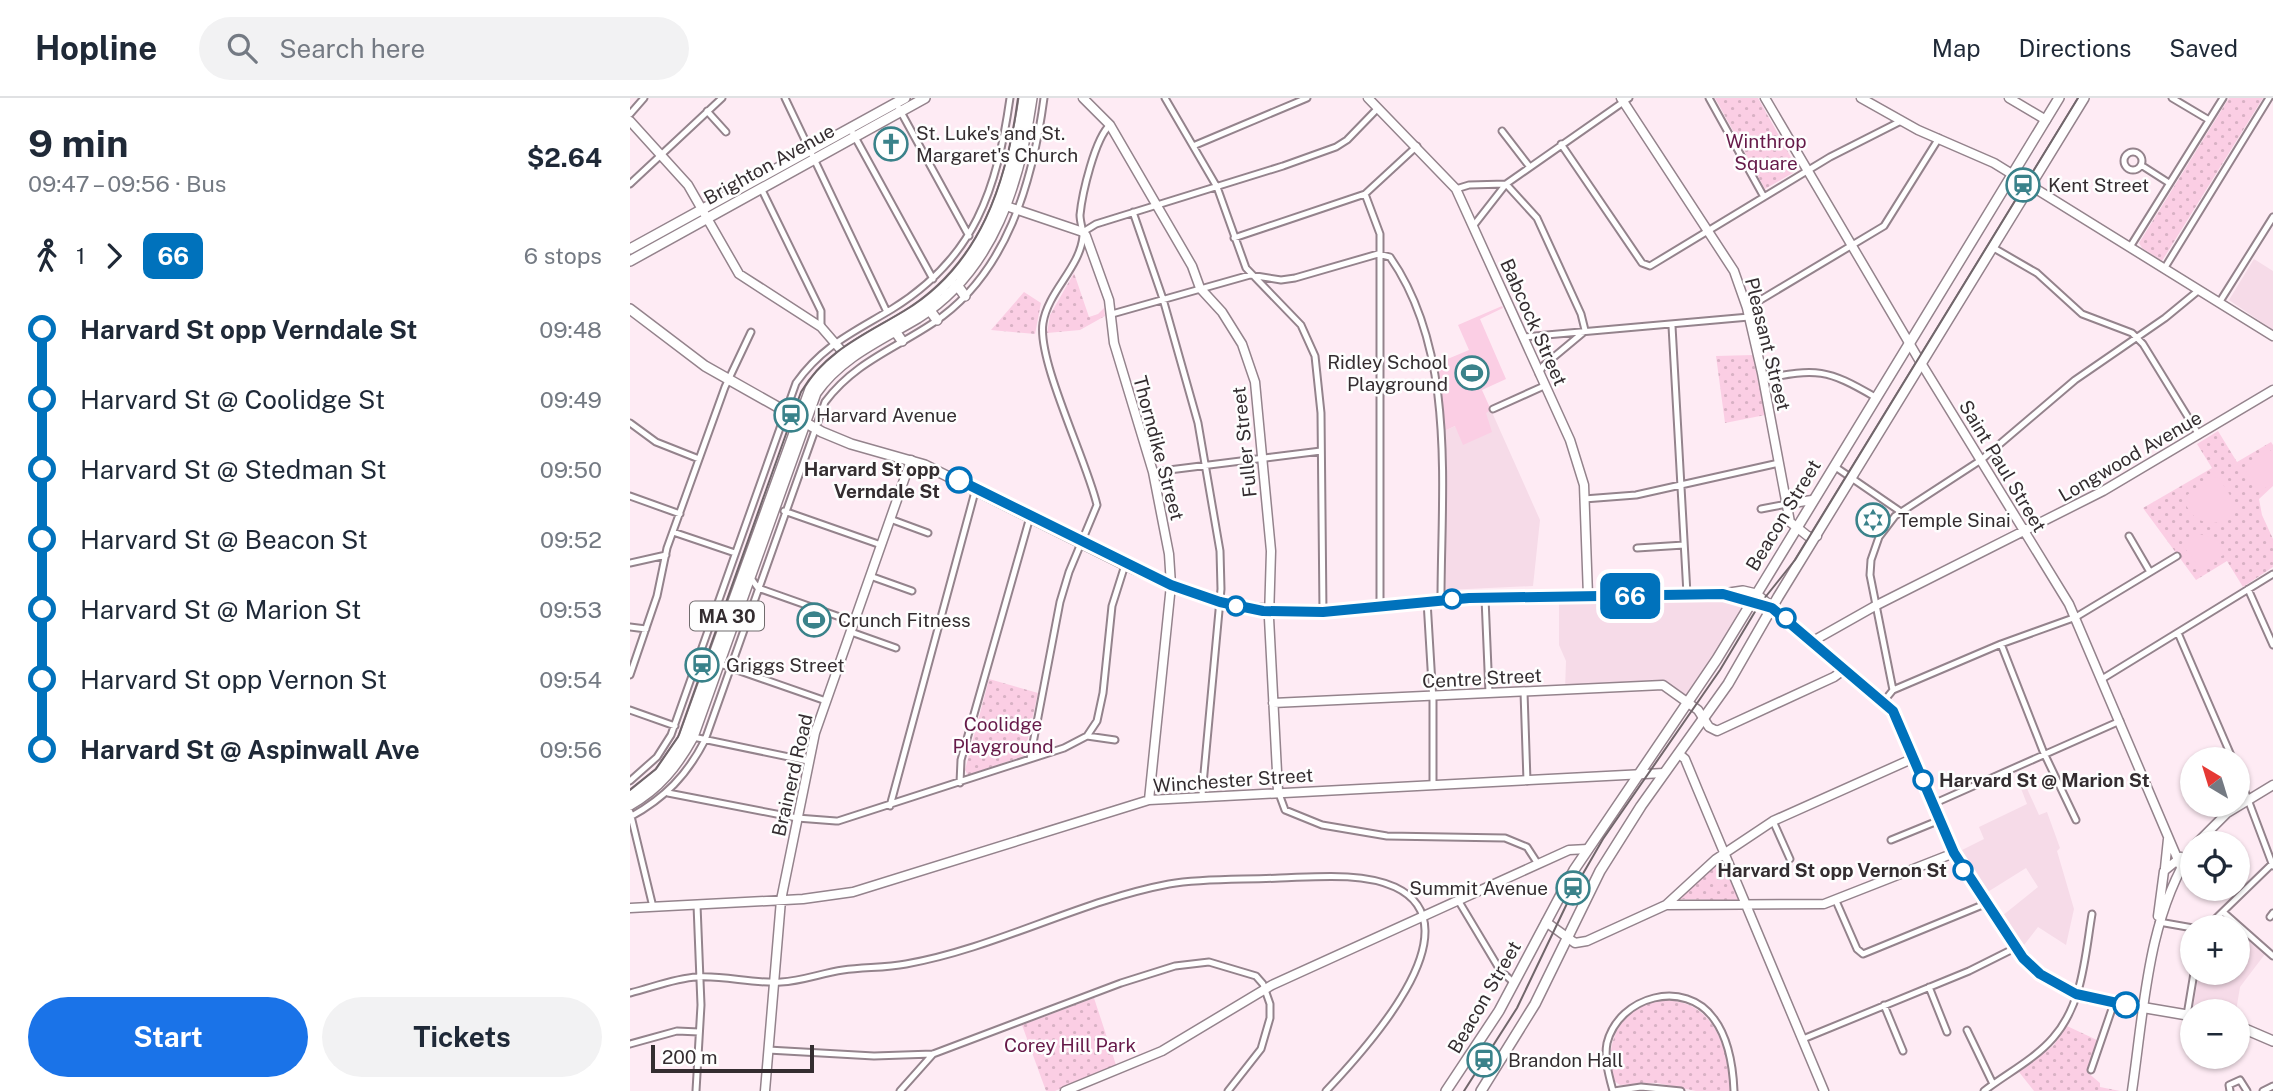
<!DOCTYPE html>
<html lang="en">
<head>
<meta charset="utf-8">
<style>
	body { margin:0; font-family:"Public Sans",sans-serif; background:#f2f2f3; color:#1f2937; height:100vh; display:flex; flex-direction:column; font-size:26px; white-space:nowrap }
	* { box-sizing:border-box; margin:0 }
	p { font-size:23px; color:#747a83 }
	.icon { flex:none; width:38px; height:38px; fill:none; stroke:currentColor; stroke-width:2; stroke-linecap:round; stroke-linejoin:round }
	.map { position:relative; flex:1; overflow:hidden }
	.details { display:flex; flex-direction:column; background:#fff; width:630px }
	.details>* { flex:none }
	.badge { padding:0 14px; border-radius:10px; font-size:24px; line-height:46px }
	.needle { width:46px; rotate:322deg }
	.buttons { position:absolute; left:1550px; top:649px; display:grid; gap:14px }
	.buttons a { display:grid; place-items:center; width:70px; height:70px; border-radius:50%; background:#fff; box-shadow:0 2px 5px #0004; font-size:35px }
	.scale { position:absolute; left:21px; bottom:18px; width:163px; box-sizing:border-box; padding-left:7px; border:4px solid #342d30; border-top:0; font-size:19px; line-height:24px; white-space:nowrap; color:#342d30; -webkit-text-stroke:5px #fefefe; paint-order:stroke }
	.map>.badge { position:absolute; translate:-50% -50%; box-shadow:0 0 0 4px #fff }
	.legs { display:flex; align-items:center; gap:10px; height:77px; padding:0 28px; font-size:23px }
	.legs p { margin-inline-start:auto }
	.head { display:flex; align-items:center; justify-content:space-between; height:119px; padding:0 28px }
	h1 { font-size:38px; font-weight:700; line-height:52px }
	.cta { display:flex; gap:14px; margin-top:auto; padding:14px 28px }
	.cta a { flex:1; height:80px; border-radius:42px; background:#1a73e8; color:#fff; font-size:28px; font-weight:700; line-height:80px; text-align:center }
	.cta a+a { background:#f2f2f3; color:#1f2937 }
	ul { padding:0 28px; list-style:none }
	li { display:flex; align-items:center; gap:24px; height:70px; font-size:26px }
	li i { display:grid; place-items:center; width:10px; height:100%; margin:0 9px; background:currentColor }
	li i::after { content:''; width:18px; height:18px; margin:-9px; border:5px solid; border-radius:50%; background:#fff }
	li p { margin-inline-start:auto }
	li:first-child i { background:linear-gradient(#0000 50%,currentColor 0) }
	li:last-child i { background:linear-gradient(currentColor 50%,#0000 0) }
	header { display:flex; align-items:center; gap:42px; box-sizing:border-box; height:98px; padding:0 35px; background:#fff; border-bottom:2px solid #e0e1e3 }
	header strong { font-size:33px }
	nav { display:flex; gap:38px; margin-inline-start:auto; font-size:24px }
	.search { width:490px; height:63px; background:#f2f2f3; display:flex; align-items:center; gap:18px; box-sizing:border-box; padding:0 24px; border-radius:38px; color:#747a83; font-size:26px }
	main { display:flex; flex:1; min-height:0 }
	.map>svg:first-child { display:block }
	.built { fill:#f6dbe8 }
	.park { fill:url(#park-dots) }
	.pitch { fill:#fbcee4 }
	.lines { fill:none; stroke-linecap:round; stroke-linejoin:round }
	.street-casing { stroke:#94838c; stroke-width:9 }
	.secondary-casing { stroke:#94838c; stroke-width:11 }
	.primary-casing { stroke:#94838c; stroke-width:12 }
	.street { stroke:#fff; stroke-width:5 }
	.secondary { stroke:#fff; stroke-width:8 }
	.primary { stroke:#fff; stroke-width:9 }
	.tram { stroke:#71666b; stroke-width:2 }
	.line-1-casing { stroke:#fff; stroke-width:16 }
	.line-1 { stroke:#0072bc; stroke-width:10 }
	.stop-1-dot { fill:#fff; stroke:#0072bc; stroke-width:3.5 }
	.labels { text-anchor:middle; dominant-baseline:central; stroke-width:5; stroke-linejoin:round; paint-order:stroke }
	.shield { fill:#fefefe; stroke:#716c6e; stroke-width:2 }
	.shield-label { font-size:18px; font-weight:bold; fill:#342d30 }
	.poi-label { font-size:19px; fill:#342d30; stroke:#fefefe; text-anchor:start }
	.park-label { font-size:19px; fill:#661a49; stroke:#fefefe }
	.street-label { font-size:19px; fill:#342d30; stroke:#fefefe }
	.stop-label { font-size:19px; font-weight:bold; fill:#342d30; stroke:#fefefe; text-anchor:end }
</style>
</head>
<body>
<header>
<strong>Hopline</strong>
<div class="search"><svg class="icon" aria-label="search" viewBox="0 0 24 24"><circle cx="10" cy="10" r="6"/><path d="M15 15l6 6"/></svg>Search here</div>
<nav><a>Map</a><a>Directions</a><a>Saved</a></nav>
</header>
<main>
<section class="details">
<div class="head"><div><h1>9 min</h1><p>09:47 – 09:56 · Bus</p></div><b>$2.64</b></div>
<div class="legs"><svg class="icon" aria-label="walk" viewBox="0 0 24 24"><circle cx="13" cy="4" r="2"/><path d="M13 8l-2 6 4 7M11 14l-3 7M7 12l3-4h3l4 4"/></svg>1<svg class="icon" aria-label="forward" viewBox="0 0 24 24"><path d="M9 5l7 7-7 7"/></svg><b class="badge" style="background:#0072bc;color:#fff">66</b><p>6 stops</p></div>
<ul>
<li><i style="color:#0072bc"></i><b>Harvard St opp Verndale St</b><p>09:48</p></li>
<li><i style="color:#0072bc"></i><span>Harvard St @ Coolidge St</span><p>09:49</p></li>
<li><i style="color:#0072bc"></i><span>Harvard St @ Stedman St</span><p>09:50</p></li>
<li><i style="color:#0072bc"></i><span>Harvard St @ Beacon St</span><p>09:52</p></li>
<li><i style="color:#0072bc"></i><span>Harvard St @ Marion St</span><p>09:53</p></li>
<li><i style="color:#0072bc"></i><span>Harvard St opp Vernon St</span><p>09:54</p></li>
<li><i style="color:#0072bc"></i><b>Harvard St @ Aspinwall Ave</b><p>09:56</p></li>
</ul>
<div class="cta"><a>Start</a><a>Tickets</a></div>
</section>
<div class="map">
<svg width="1643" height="993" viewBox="0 0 1643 993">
	<defs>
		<pattern id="park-dots" width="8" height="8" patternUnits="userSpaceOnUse" patternTransform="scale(1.75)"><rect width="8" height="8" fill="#fbcee4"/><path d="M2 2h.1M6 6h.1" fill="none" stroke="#d8b1c4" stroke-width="1.8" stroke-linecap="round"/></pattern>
	</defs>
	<rect width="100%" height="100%" fill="#feebf4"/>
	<path class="built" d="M1624,161L1643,173V232L1599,202Z
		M861,312L910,422L903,488L816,492L814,333Z
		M1093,496L1121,504L1058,605L1033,587L935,592L936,563L929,547V498Z
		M1389,673L1409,717L1417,714L1430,750L1427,753L1444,811L1436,847L1408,829L1394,847L1372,818L1408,789L1396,770L1356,795L1332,752L1354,741L1349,729L1397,706L1385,675Z
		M1608,834L1635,856L1610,889L1606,913L1563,910L1569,875H1608Z"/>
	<path class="park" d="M1085,0H1128L1168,72L1135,91Z
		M1599,0H1633L1532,163L1512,150L1509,145Z
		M444,175L459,219L468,216L474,210L475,218L450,232L417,235L420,217Z
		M394,194L411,205L405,236L361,232Z
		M1123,257L1135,317L1095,325L1086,258Z
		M1588,333L1607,364L1641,344L1643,347V388L1629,401L1632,417L1643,441V469L1613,489L1597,463L1566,482L1513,410L1582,370L1567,346Z
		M359,581L408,595L394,658L338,677L335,672Z
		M1090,763L1095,764L1111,803L1050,801Z
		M464,900L486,967L425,993H416L392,927Z
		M1038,902C1087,906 1097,952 1102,993H1066L1027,985L990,987L984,983C971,944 994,902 1038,902Z
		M1437,928L1469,943L1457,974L1470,985V989L1490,993H1404L1389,974L1423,948Z"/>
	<path class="pitch" d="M872,208L873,210L850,221L876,281L852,292L861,312L856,315L862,334L833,347L825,328L814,333L808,265L839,252L828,227Z
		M1643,351V385L1629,394L1614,369Z
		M1584,379L1589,380L1608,410C1592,434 1559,428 1554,399Z
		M1569,436L1587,441L1595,456L1571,471L1553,448Z"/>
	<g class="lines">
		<defs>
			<path id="street" d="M155,0L257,214
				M535,0L587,89L616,170L671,227L685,258L691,315L693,514
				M1079,0L1134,99
				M1542,0L1579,22
				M266,5L339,138
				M77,13L96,34
				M0,16L14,0
				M220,30L303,181
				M872,33L899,68
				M931,46L1012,165L1020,168L1200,59L1271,23
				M563,48L677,0
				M1494 63a9 9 0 1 1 18 0a9 9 0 1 1-18 0Z
				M1511,67L1539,85
				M0,86L92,0
				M876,86L907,120L951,216L955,232
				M131,90L191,213V229
				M826,91L839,87L876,86
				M735,96L750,136V508
				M503,114L533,201L568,325L590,453L591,491L572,697
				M844,127L876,86L999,0
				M453,134L466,126L653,68L706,49L717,42L748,10
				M604,140L735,96L787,48
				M1362,149L1407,175L1452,216L1502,235L1513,246L1569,337
				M1500,149L1593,0
				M1534,171L1639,0
				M1589,205L1643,119
				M1117,210L1254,128L1309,40
				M482,216L620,177L651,182L665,180L748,156L760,159C827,255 811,391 811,502
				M1042,228L1057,496
				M893,239L1119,219
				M909,276L913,268L955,233
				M1133,281C1187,270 1197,271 1245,299
				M863,311L914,288
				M0,325L26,344L69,361
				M1204,368L1271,414
				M523,374L691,353
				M0,398L50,416
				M954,401L1006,397L1149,365
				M1131,411L1157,406
				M154,413L251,447
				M260,421L298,435
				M43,434L105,455
				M1499,438L1520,474
				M1007,450L1054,447
				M0,465L36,457
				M240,478L282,493
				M120,479L128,490L224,524
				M1618,491L1643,547
				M855,500L859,595
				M797,503L803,603V687
				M0,529L16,531
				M221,534L266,550
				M1548,535L1603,662
				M1371,546L1413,653L1446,722
				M87,565L196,603
				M0,577L27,498L37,450L95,289L121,234
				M1472,581L1643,476
				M1263,592L1240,477L1241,462L1249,439L1265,418L1351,362L1445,282L1535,220L1569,192
				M894,594L897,683
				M1254,603L1263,592L1371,546L1446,519L1547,458
				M0,612L45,628
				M457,638L485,642
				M63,639L178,663
				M400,661L430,504L439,474L467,407C457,363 407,263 413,225C418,193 450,170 453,138C453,131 450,124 450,117C452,96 465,40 480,27
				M1608,675L1643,768
				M0,683L27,659L41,637L166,285C193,247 224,234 262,211C345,160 367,91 380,0
				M330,685L331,662L400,419
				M648,693L655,712L692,727L757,738L875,740L897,749L908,766
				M38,695L167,720L206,723
				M1303,706L1490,623
				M260,708L346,390
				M0,714L23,809
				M0,719C35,700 57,677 75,642L195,304C224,265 264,251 303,225C377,176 403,83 414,0
				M208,723L434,650L457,638L467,623L473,595L482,508L495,467
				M1143,723L1160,761
				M1261,742L1310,722
				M828,802L870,872L884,885
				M1206,803L1227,851L1233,856L1355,806
				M1593,814L1643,858
				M1640,819L1643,815
				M1529,824L1563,830
				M1576,830L1642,766
				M1299,889L1317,934
				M0,895C21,890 45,880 67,879C94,877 123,886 151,884C172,883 192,875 213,872C234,869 255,870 276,866C366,850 449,803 539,786C576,780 613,782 650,780C685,779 732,774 765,789C850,829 731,956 696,993
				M1254,907L1273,953
				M1557,917L1564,875
				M1337,932L1363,986
				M1173,941L1339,873L1385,850
				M0,946L47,933L69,934
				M138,952L244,958L303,956L491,885L545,868L579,864L626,878L633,886L640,906V920L631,951L598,993
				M1461,972L1484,905
				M66,993L71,907L67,807
				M270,993L303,956
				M983,993C979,978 974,961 977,945C989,898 1055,880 1084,921C1099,941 1103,969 1104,993
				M984,993L1011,989L1051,993
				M1354,993C1376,976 1405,961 1423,940C1453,906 1455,858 1462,816
				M1600,993L1599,987L1610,982L1617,993
				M1633,993L1643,988"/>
			<path id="secondary" d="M453,0L480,27L562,168L570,190L592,214L612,246L625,284L641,453L639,520L648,693
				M738,0L826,91L940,342L954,387L958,498
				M991,0L1104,173L1117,210L1132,275L1160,424L1179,439L1187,438
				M1135,0L1288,260L1439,506L1551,769
				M1231,0L1288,32L1364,65L1643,238
				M1379,0L1416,22
				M0,23L58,87L109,176L191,229L217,259
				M376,108L453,134L456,138L479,202L484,245L523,374L539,456L541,487L519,702
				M1157,406L1182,402
				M1183,543L1245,508L1473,393L1643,292
				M643,605L1033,587L1068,612L1079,629L1087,633L1204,579L1215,571
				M1049,656L1055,661L1067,690L1194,993
				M1566,746L1597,715L1643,687
				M1535,770L1538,741
				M1036,807L1194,806L1324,755
				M0,810L173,801L223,794L519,702L1034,675
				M1528,818L1534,773L1551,759
				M916,824L945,845L957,843L1036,807L1086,761L1143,723L1284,660
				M135,993L151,802L185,635L281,362
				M435,993L532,953L642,887L939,752L958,751
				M1502,993C1514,912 1517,820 1563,750"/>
			<path id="primary" d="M0,151L275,0
				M0,163L295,0
				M327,187L335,198
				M296,207L307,222
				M0,211L75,268L192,334L221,346L295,367L495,467L541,487L600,507L670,515L811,502L1093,496L1113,493L1126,496L1263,613L1324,755L1355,806L1401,868L1425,886L1457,900L1563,918
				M265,233L272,243
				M1093,496L1142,510
				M0,698L29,675L54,639L180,291C201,256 239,240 272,220C354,172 381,89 394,0
				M0,707C29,691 47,668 63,639L186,295C211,259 251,242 288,220C364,172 390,84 402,0
				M1608,928L1643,943
				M816,993L869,913L944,772L1087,561L1429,0
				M851,993L905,906L970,773L1011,708L1098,586L1148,499L1454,0"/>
		</defs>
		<use href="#street" class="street-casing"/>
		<use href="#secondary" class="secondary-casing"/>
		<use href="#primary" class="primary-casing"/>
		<use href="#street" class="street"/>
		<use href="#secondary" class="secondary"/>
		<use href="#primary" class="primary"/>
		<path class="tram" d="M0,692L26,671L48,639L171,294C195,253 236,236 274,213C351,167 377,83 388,0
			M834,993L887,910L943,793L973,741L1090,572L1129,507L1165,462L1448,0"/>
	</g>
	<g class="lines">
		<defs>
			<path id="line-1" d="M329,382L541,487L590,504L633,513L693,514L839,500L1093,496L1142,510L1263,613L1324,755L1393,860L1410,876L1446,896L1496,907"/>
		</defs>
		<use href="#line-1" class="line-1-casing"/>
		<use href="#line-1" class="line-1"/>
	</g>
	<defs>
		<symbol id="church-ring" viewBox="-11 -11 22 22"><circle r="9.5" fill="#fefefe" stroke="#3a828a" stroke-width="1.5"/><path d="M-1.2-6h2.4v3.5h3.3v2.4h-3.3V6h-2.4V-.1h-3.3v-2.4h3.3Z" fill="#3a828a"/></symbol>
		<symbol id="station-ring" viewBox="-11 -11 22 22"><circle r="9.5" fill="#fefefe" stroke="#3a828a" stroke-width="1.5"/><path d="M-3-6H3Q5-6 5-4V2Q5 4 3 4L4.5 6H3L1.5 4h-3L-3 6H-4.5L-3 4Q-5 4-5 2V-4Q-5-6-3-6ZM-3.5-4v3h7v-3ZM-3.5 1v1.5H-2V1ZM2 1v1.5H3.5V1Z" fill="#3a828a"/></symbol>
		<symbol id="stadium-ring" viewBox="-11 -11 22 22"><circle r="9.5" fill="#fefefe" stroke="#3a828a" stroke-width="1.5"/><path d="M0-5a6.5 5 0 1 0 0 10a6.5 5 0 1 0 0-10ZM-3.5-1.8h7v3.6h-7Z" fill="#3a828a"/></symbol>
		<symbol id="synagogue-ring" viewBox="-11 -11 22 22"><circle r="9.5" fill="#fefefe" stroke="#3a828a" stroke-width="1.5"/><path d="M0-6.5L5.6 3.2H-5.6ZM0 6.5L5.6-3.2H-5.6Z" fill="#3a828a"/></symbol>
	</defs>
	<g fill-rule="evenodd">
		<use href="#church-ring" x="242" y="27" width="38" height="38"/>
		<use href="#station-ring" x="1374" y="68" width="38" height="38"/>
		<use href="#stadium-ring" x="823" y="256" width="38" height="38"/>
		<use href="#station-ring" x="142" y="298" width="38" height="38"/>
		<use href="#synagogue-ring" x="1224" y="403" width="38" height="38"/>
		<use href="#stadium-ring" x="165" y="503" width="38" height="38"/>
		<use href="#station-ring" x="53" y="548" width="38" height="38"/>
		<use href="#station-ring" x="924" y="771" width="38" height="38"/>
		<use href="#station-ring" x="835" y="943" width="38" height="38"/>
	</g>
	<g class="stop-1-dot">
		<circle cx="329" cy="382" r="12"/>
		<circle cx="822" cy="501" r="9"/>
		<circle cx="606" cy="508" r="9"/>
		<circle cx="1156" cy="520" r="9"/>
		<circle cx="1293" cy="682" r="9"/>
		<circle cx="1333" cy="772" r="9"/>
		<circle cx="1496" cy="907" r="12"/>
	</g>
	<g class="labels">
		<rect class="shield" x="60" y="503.5" width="74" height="29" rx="5"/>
		<g class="shield-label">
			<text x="97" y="518">MA 30</text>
		</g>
		<g class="poi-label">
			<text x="286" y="35">St. Luke's and St.<tspan x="286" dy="22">Margaret's Church</tspan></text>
			<text x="1418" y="87">Kent Street</text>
			<text x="818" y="264" text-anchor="end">Ridley School<tspan x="818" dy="22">Playground</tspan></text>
			<text x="186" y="317">Harvard Avenue</text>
			<text x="1268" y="422">Temple Sinai</text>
			<text x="208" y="522">Crunch Fitness</text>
			<text x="96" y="567">Griggs Street</text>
			<text x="918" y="790" text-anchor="end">Summit Avenue</text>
			<text x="878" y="962">Brandon Hall</text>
		</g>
		<g class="park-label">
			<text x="1136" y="43">Winthrop<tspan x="1136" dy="22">Square</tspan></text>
			<text x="373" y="626">Coolidge<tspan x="373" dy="22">Playground</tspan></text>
			<text x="440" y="947">Corey Hill Park</text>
		</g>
		<g class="street-label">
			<text transform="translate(139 66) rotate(-29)">Brighton Avenue</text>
			<text transform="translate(904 224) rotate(66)">Babcock Street</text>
			<text transform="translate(1138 246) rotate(76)">Pleasant Street</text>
			<text transform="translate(614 344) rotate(-96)">Fuller Street</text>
			<text transform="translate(529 350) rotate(75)">Thorndike Street</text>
			<text transform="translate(1500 358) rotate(-30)">Longwood Avenue</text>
			<text transform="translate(1373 368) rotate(59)">Saint Paul Street</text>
			<text transform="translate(1153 417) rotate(-59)">Beacon Street</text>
			<text transform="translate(852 580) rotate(-3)">Centre Street</text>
			<text transform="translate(162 677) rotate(-77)">Brainerd Road</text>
			<text transform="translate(603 682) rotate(-4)">Winchester Street</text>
			<text transform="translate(854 899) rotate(-60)">Beacon Street</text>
		</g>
		<g class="stop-label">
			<text x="310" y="371">Harvard St opp<tspan x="310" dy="22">Verndale St</tspan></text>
			<text x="1309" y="682" text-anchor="start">Harvard St @ Marion St</text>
			<text x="1317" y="772">Harvard St opp Vernon St</text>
		</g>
	</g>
</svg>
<div class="buttons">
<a><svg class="needle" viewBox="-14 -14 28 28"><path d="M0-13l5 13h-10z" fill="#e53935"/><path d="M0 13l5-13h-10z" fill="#747a83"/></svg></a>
<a><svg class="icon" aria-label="locate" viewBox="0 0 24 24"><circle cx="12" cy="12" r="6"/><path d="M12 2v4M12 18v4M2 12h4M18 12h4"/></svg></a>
<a>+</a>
<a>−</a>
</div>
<div class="scale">200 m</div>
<b class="badge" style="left:1000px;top:498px;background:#0072bc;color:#fff">66</b>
</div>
</main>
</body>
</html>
